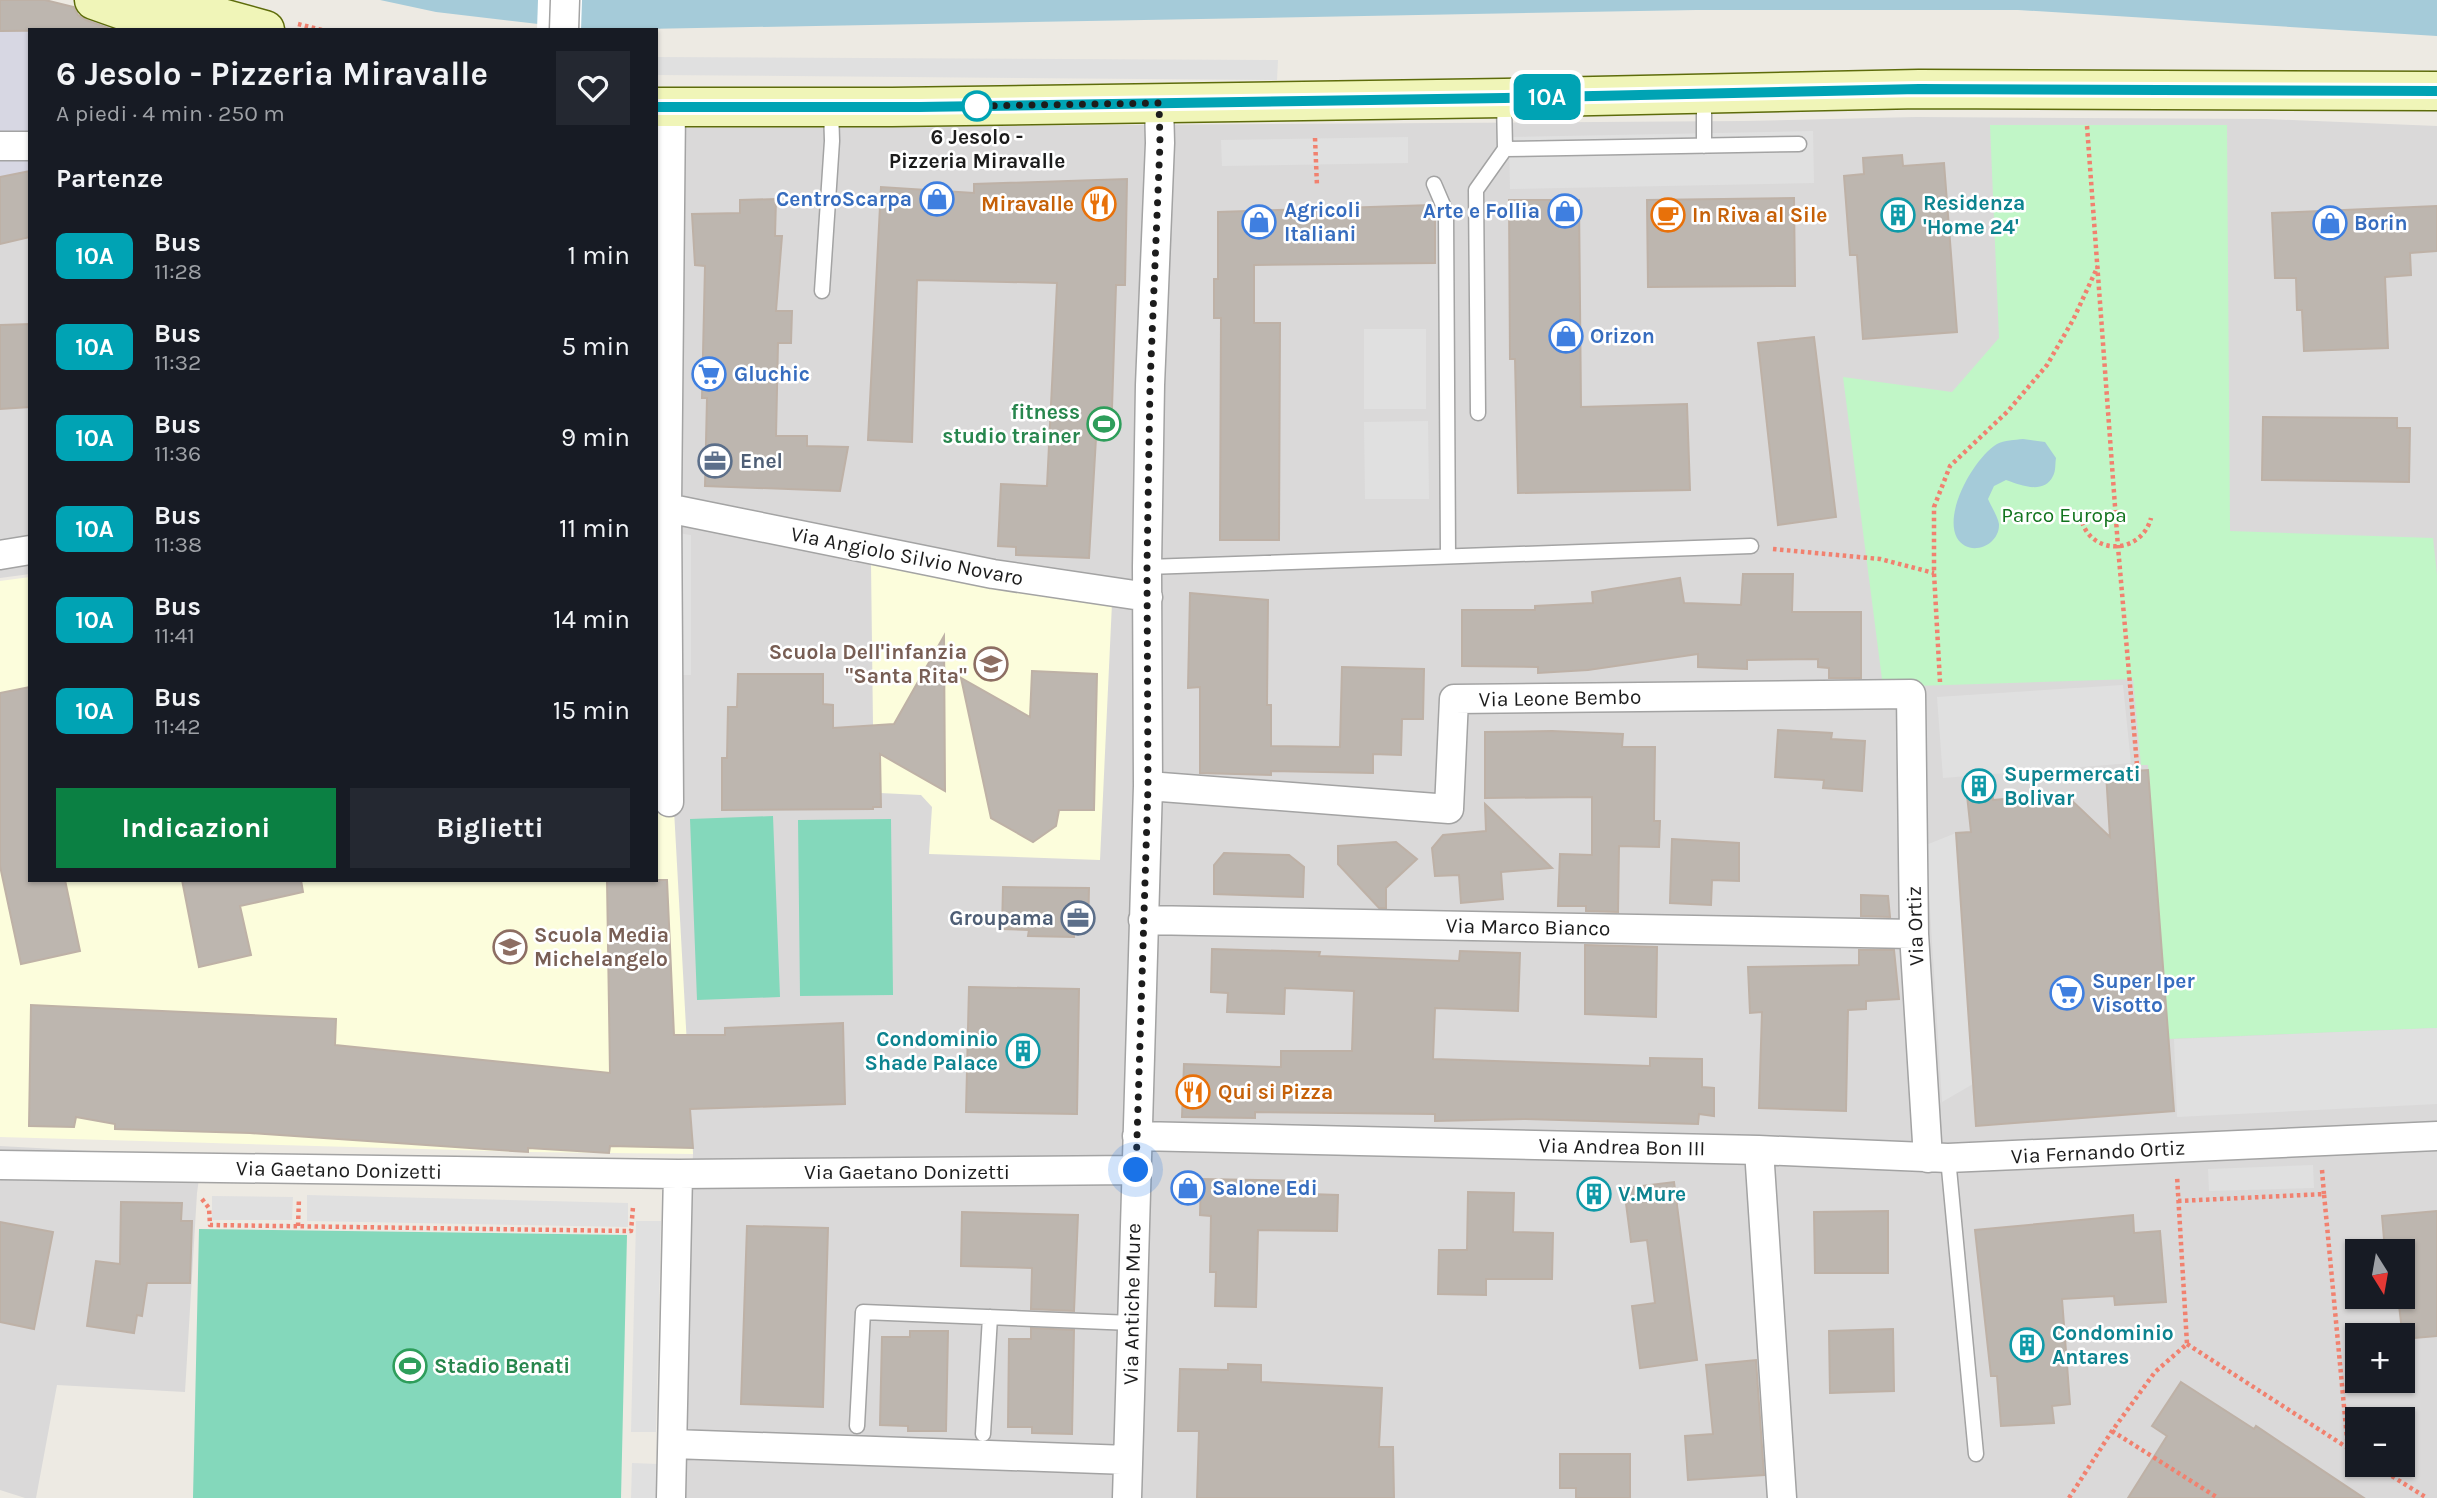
<!DOCTYPE html>
<html lang="it">
<head>
<meta charset="utf-8">
<style>
	body { margin:0; font-family:Karla,sans-serif; background:#242831; color:#f1f3f6; height:100vh; display:flex; flex-direction:column; font-size:26px; white-space:nowrap }
	* { box-sizing:border-box; margin:0 }
	p { font-size:23px; color:#9ea1a6 }
	.icon { flex:none; width:38px; height:38px; fill:none; stroke:currentColor; stroke-width:2; stroke-linecap:round; stroke-linejoin:round }
	.map { position:relative; flex:1; overflow:hidden }
	.details { position:absolute; left:28px; top:28px; width:630px; height:854px; display:flex; flex-direction:column; background:#171b24; border-radius:0px; box-shadow:0 2px 5px #0004 }
	.details>* { flex:none }
	.badge { padding:0 14px; border-radius:10px; font-size:24px; line-height:46px }
	.needle { width:46px; rotate:169deg }
	.controls { position:absolute; left:2345px; top:1239px; display:grid; gap:14px }
	.controls a { display:grid; place-items:center; width:70px; height:70px; border-radius:0px; background:#171b24; box-shadow:0 2px 5px #0004; font-size:35px }
	.you { position:absolute; width:35px; height:35px; margin:-18px; border:5px solid #fff; border-radius:50%; background:#1a73e8; box-shadow:0 0 0 10px #1a73e833 }
	.map>.badge { position:absolute; translate:-50% -50%; box-shadow:0 0 0 4px #fff }
	h2 { padding:0 28px; font-size:26px; line-height:63px }
	.round { display:grid; place-items:center; flex:none; width:74px; height:74px; border-radius:0px; background:#242831 }
	.head { display:flex; align-items:center; justify-content:space-between; height:119px; padding:0 28px }
	h1 { font-size:33px; font-weight:700; line-height:52px }
	.action { display:flex; gap:14px; margin-top:auto; padding:14px 28px }
	.action a { flex:1; height:80px; border-radius:0px; background:#0b8043; color:#fff; font-size:28px; font-weight:700; line-height:80px; text-align:center }
	.action a+a { background:#242831; color:#f1f3f6 }
	ul { padding:0; list-style:none }
	li { display:flex; align-items:center; gap:21px; height:91px; padding:0 28px }
	li div { flex:1 }
	li b { display:block; font-size:26px }
	li em { font-style:normal }
	li .badge { min-width:77px; font-weight:700; text-align:center }
	.map>svg:first-child { display:block }
	.residential { fill:#dad9d9; fill-rule:evenodd }
	.education { fill:#fcfddc }
	.park { fill:#c1f6c7 }
	.pitch { fill:#84d8bb }
	.parking { fill:#e0e0e0 }
	.plaza { fill:#d7d7e3 }
	.water { fill:#a5cbd9 }
	.pier { fill:#fff }
	.building { fill:#bdb6af; stroke:#beb1a6; stroke-width:2 }
	.lines { fill:none; stroke-linecap:round; stroke-linejoin:round }
	.lane-casing { stroke:#a3a3a3; stroke-width:17 }
	.street-casing { stroke:#a3a3a3; stroke-width:31 }
	.secondary-casing { stroke:#5e6c0b; stroke-width:41 }
	.path { stroke:#f1816f; stroke-width:4.5; stroke-dasharray:3.5 3.5; stroke-linecap:butt }
	.lane { stroke:#fff; stroke-width:14 }
	.street { stroke:#fff; stroke-width:28 }
	.secondary { stroke:#f0f5b8; stroke-width:38 }
	.line-casing { stroke:#fff; stroke-width:16 }
	.line { stroke:#00a3b4; stroke-width:10 }
	.walk { stroke:#1c1c1c; stroke-width:7; stroke-dasharray:0 12.6 }
	.stop-dot { fill:#fff; stroke:#00a3b4; stroke-width:3.5 }
	.labels { text-anchor:middle; dominant-baseline:central; stroke-width:5; stroke-linejoin:round; paint-order:stroke }
	.stop-label { font-size:21px; font-weight:bold; fill:#1c1c1c; stroke:#fff }
	.shop-label { font-size:21px; font-weight:bold; fill:#366cbe; stroke:#fff; text-anchor:start }
	.culture-label { font-size:21px; font-weight:bold; fill:#0d838f; stroke:#fff; text-anchor:start }
	.food-label { font-size:21px; font-weight:bold; fill:#c56008; stroke:#fff; text-anchor:start }
	.leisure-label { font-size:21px; font-weight:bold; fill:#27864d; stroke:#fff; text-anchor:end }
	.service-label { font-size:21px; font-weight:bold; fill:#4e5e75; stroke:#fff; text-anchor:start }
	.park-label { font-size:21px; fill:#11731d; stroke:#fff }
	.street-label { font-size:21px; fill:#1c1c1c; stroke:#fff }
	.education-label { font-size:21px; font-weight:bold; fill:#785e54; stroke:#fff; text-anchor:end }
</style>
</head>
<body>
<div class="map">
<svg width="2437" height="1498" viewBox="0 0 2437 1498">
	<rect width="100%" height="100%" fill="#edeae3"/>
	<path class="residential" d="M0,0H28L131,30H30V574L0,578Z
		M1916,117L2266,119L2437,126V1498H677L693,1154L656,811V128L1744,121ZM2357,1251H2403V1297H2357ZM2357,1335H2403V1381H2357ZM2357,1419H2403V1465H2357Z
		M0,1146L202,1157L197,1193L185,1392L57,1385L36,1498H25L0,1490Z"/>
	<path class="education" d="M871,564L1112,603L1100,860L929,854L932,807L921,795L880,793L873,726Z
		M30,577V880H656V811L674,810L693,1154L528,1152L0,1137V581Z"/>
	<path class="park" d="M1990,125H2227L2230,531L2433,538L2437,575V1028L2168,1039L2148,765H2141L2133,679L1883,687L1843,377L1952,392L1999,338Z"/>
	<path class="pitch" d="M773,816L780,997L697,1000L690,819Z
		M891,819L893,995L800,996L798,820Z
		M199,1229L627,1235L621,1498H193Z"/>
	<path class="parking" d="M656,57L1278,60L1277,80L656,75Z
		M1813,131L1814,183L1510,189L1509,137Z
		M1408,137V163L1222,166L1221,140Z
		M1364,329H1426V409H1364Z
		M1428,421L1429,499H1365L1364,422Z
		M678,533L691,535V675H680Z
		M2123,685L2131,763L1943,778L1937,697Z
		M1956,833L1973,1084L1942,1102L1926,845Z
		M2437,1028V1104L2177,1117L2174,1039Z
		M2313,1165L2314,1188L2209,1191L2208,1169Z
		M307,1195L628,1203V1227L307,1221Z
		M212,1196L293,1197L292,1220H212Z
		M636,1221H661L656,1432H631Z
		M632,1463L658,1464L657,1498H631Z"/>
	<path class="plaza" d="M0,31H30V171L0,177Z"/>
	<path class="water" d="M380,0H2437V36L2018,10H1696L590,30L436,12Z
		M2023,439L2045,442L2056,458C2055,463 2056,471 2053,476C2044,495 2020,485 2006,480L1994,486L1988,499C1991,506 1998,517 1999,524C2000,546 1969,558 1957,538C1943,512 1975,457 1997,444C2004,440 2015,440 2023,439Z"/>
	<path class="pier" d="M538,0H582L581,30H537Z"/>
	<path class="building" d="M0,0H45L74,7L78,15L86,20L113,30L0,31Z
		M1902,155L1903,166L1944,163L1957,332L1863,339L1857,255H1850L1844,176L1864,174L1863,158Z
		M30,171V237L0,244V177Z
		M1127,179L1125,285H1116L1111,439L1096,438L1089,558L1016,555V547L998,546L1001,484L1047,486L1057,283L917,280L912,442L868,440L881,187L974,193V184Z
		M1794,198L1795,286L1648,287L1647,200Z
		M776,199L775,236H782L776,311H792L791,343H778L776,436H807V446L848,447L840,491L705,486L707,398H702L705,266L695,265L692,214L740,213V200Z
		M1509,200H1579L1581,407L1687,404L1690,490L1518,493L1515,359H1510Z
		M1432,205L1435,211V263L1254,265V323H1280L1279,540H1220L1221,318H1214V279H1218V212Z
		M2437,206V251L2410,253L2411,275L2385,277L2388,348L2304,351L2302,310H2297L2296,278H2275L2272,213Z
		M30,324V407L0,409V325Z
		M1814,337L1836,517L1778,525L1758,343Z
		M2263,417L2397,418V428H2410L2409,482L2262,480Z
		M1743,574H1793L1792,612H1861V678H1829V668L1818,667V659L1747,660V669L1698,667V654L1588,670L1538,673V667L1462,666V610H1535V606L1593,603L1592,592L1680,578L1684,603L1741,605Z
		M1190,593L1268,600L1267,705H1271V746L1340,747L1342,667L1424,669L1423,719H1402L1401,755L1373,754V773L1271,771V775L1200,773V687L1188,688Z
		M944,636L945,791L880,754L881,807H873V809L722,810V758H727L728,707H737L738,674H823V704L833,705V728L894,724Z
		M1032,671L1097,674L1094,810H1059L1056,826L1033,842L991,818L961,678L1030,717Z
		M30,687V880H65L80,951L21,964L0,866V693Z
		M1778,730L1832,733L1831,739L1865,741L1862,791L1823,788L1824,780L1775,777Z
		M1552,731L1623,734L1622,747H1655L1654,821H1660L1659,847L1619,846L1618,912L1586,911V906H1558L1560,854L1592,855V797L1485,798V732Z
		M2148,770L2174,1111L1976,1126L1956,833L1971,832L1965,777L1990,774L1993,800L2065,794L2110,837L2106,773Z
		M1485,804L1552,868L1501,872L1503,899L1461,903L1459,875L1435,876L1432,848L1443,835L1486,831Z
		M1672,839L1739,843V881L1712,880L1711,905L1670,903Z
		M1396,842L1417,859L1386,888V908H1379L1338,864V846Z
		M1224,853L1289,855L1304,867L1303,897L1214,894V865Z
		M182,880H301L303,892L240,906L251,955L199,967Z
		M607,880H667L674,1035H725V1028L843,1023L845,1104L690,1109L693,1148L610,1146L609,1153L528,1148V1152L250,1133L115,1129V1124L76,1117L74,1127L29,1126L31,1005L336,1019L335,1045L610,1073Z
		M1003,887L1089,888L1088,928H1073L1074,937L1028,936L1029,930L1002,929Z
		M1861,895L1888,896L1890,917L1861,916Z
		M1585,945L1657,947L1656,1017L1585,1014Z
		M1212,949L1320,952L1319,956L1459,961L1460,951L1520,953L1518,1011L1435,1008L1433,1059L1650,1066V1058L1702,1059V1087L1714,1088V1116L1699,1114L1698,1124L1525,1119L1435,1121V1114L1255,1112V1118L1182,1117L1184,1064L1281,1067V1051H1352L1354,991L1285,988L1284,1014L1227,1012L1228,993L1211,992Z
		M1859,950H1894L1899,999L1866,1001V1009L1848,1010L1846,1111L1759,1108L1762,1012L1750,1013L1748,967L1859,965Z
		M969,987L1079,989L1077,1114L966,1112Z
		M1201,1179L1309,1181V1194L1338,1195L1337,1231L1258,1230L1256,1307L1215,1306L1216,1272H1210L1211,1216L1200,1215Z
		M1674,1182L1697,1360L1640,1368L1632,1306L1655,1303L1647,1240L1631,1242L1624,1188Z
		M1468,1192L1514,1193L1513,1232L1553,1233L1552,1279H1486V1295L1438,1294L1439,1250H1467Z
		M121,1202L182,1203L181,1221H192L190,1283H147L142,1316L137,1315L134,1333L87,1326L96,1261L120,1264Z
		M1888,1211V1273H1815L1814,1212Z
		M2437,1211V1336L2403,1339L2398,1297H2403V1251H2385L2382,1216Z
		M962,1212L1078,1215L1074,1311L1031,1309L1032,1268L961,1266Z
		M2133,1215L2134,1233L2160,1231L2166,1302L2115,1305L2114,1296L2062,1299L2070,1404L2052,1406L2054,1423L2001,1426L1997,1376H1991L1975,1230Z
		M0,1222L53,1232L34,1329L0,1322Z
		M747,1226L828,1228L823,1407L741,1404Z
		M1031,1328L1074,1330L1072,1434L1032,1433V1427H1008L1009,1339H1031Z
		M1893,1329L1894,1391L1830,1393L1829,1331Z
		M910,1331H948L946,1431H908V1426L880,1425L882,1337H910Z
		M1756,1360L1764,1475L1688,1480L1685,1436L1713,1434L1706,1365Z
		M1228,1364L1261,1365V1382L1382,1388L1379,1447H1393L1394,1498H1197L1199,1431H1178L1180,1369L1228,1370Z
		M2181,1382L2254,1429L2256,1426L2364,1498H2128L2167,1436L2152,1426Z
		M1560,1454H1630V1498H1576V1488H1560Z"/>
	<g class="lines">
		<defs>
			<path id="lane" d="M1704,146V95
				M1505,149L1799,144
				M1434,184L1446,212L1448,556
				M822,291L832,141L831,108
				M1478,413L1476,190L1505,149L1504,100
				M1147,567L1751,546
				M1948,1158L1976,1454
				M857,1426L863,1312L1132,1323
				M983,1434L990,1317"/>
			<path id="street" d="M564,30L565,0
				M0,146H30
				M667,508L993,574L1148,597
				M0,555L30,550
				M1148,786L1449,809L1454,699L1911,694L1914,934L1928,1158
				M669,802L667,508L671,107
				M1143,920L1914,934
				M1137,1136L1759,1150L1948,1158L2437,1136
				M1759,1150L1782,1498
				M0,1165L678,1174L1136,1170
				M673,1444L1128,1460
				M671,1498L678,1174
				M1127,1498L1148,786L1147,567L1150,385L1160,143L1159,103"/>
			<path id="secondary" d="M94,0L179,30
				M156,0L265,30
				M656,107H892L1504,98L1919,89L2437,91"/>
		</defs>
		<use href="#lane" class="lane-casing"/>
		<use href="#street" class="street-casing"/>
		<use href="#secondary" class="secondary-casing"/>
		<path class="path" d="M298,24L322,30
			M2087,126L2118,547L2137,765
			M1315,138L1317,186
			M2082,522C2094,557 2142,553 2151,518
			M1773,549L1880,559L1934,573
			M1940,682L1934,573V507L1950,466L2008,411L2047,365L2073,320L2098,266
			M2322,1170L2324,1194
			M202,1199L209,1208L210,1225L631,1231L633,1207H635
			M2178,1201L2324,1194L2348,1449
			M298,1226L299,1198
			M2187,1344L2357,1454
			M2112,1431L2218,1498
			M2374,1465L2427,1498
			M2069,1498L2112,1431L2155,1372L2187,1344L2177,1176"/>
		<use href="#lane" class="lane"/>
		<use href="#street" class="street"/>
		<use href="#secondary" class="secondary"/>
	</g>
	<g class="lines">
		<defs>
			<path id="line" d="M656,107H919L1504,98L1919,89L2437,91"/>
		</defs>
		<use href="#line" class="line-casing"/>
		<use href="#line" class="line"/>
		<path class="walk" d="M977,106H973L1159,103L1160,143L1150,385L1147,567L1148,786L1136,1170"/>
	</g>
	<defs>
		<symbol id="shop-ring" viewBox="-11 -11 22 22"><circle r="9.5" fill="#fff" stroke="#3f7fe0" stroke-width="1.5"/><path d="M-5-2.5h2.3a2.7 3.5 0 0 1 5.4 0H5L5.5 6h-11ZM-1.5-2.5h3a1.5 2.3 0 0 0-3 0Z" fill="#3f7fe0"/></symbol>
		<symbol id="restaurant-ring" viewBox="-11 -11 22 22"><circle r="9.5" fill="#fff" stroke="#e8710a" stroke-width="1.5"/><path d="M-5-6h1v4h1v-4h1v4h1v-4h1v5L-1.5 .5V6h-2V.5L-5-1ZM5-6V6H3V1.5H1.5Q1.5-4 5-6Z" fill="#e8710a"/></symbol>
		<symbol id="cafe-ring" viewBox="-11 -11 22 22"><circle r="9.5" fill="#fff" stroke="#e8710a" stroke-width="1.5"/><path d="M-5.5-4.5H6V0H3Q3 3.5 0 3.5H-2.5Q-5.5 3.5-5.5 0ZM3-3.2v2h1.7v-2ZM-6 4.5H4V6H-6Z" fill="#e8710a"/></symbol>
		<symbol id="building-ring" viewBox="-11 -11 22 22"><circle r="9.5" fill="#fff" stroke="#0f9aa8" stroke-width="1.5"/><path d="M-4-6H4V6H1V3H-1V6H-4ZM-2.5-4.3h1.7v1.8h-1.7ZM.8-4.3h1.7v1.8H.8ZM-2.5-1h1.7V.8h-1.7ZM.8-1h1.7V.8H.8Z" fill="#0f9aa8"/></symbol>
		<symbol id="supermarket-ring" viewBox="-11 -11 22 22"><circle r="9.5" fill="#fff" stroke="#3f7fe0" stroke-width="1.5"/><path d="M-6-5.5h2.5l.6 2H6L4.5 2H-2.5L-4.4-4H-6ZM-1.5 3.2a1.3 1.3 0 1 0 .1 0ZM3 3.2a1.3 1.3 0 1 0 .1 0Z" fill="#3f7fe0"/></symbol>
		<symbol id="stadium-ring" viewBox="-11 -11 22 22"><circle r="9.5" fill="#fff" stroke="#2e9e5b" stroke-width="1.5"/><path d="M0-5a6.5 5 0 1 0 0 10a6.5 5 0 1 0 0-10ZM-3.5-1.8h7v3.6h-7Z" fill="#2e9e5b"/></symbol>
		<symbol id="office-ring" viewBox="-11 -11 22 22"><circle r="9.5" fill="#fff" stroke="#5c6f8a" stroke-width="1.5"/><path d="M-6-3h4V-5.5h4V-3h4V5H-6ZM-1-4.5V-3h2v-1.5ZM-6 0V1H6V0Z" fill="#5c6f8a"/></symbol>
		<symbol id="school-ring" viewBox="-11 -11 22 22"><circle r="9.5" fill="#fff" stroke="#8d6e63" stroke-width="1.5"/><path d="M0-5L7-2L0 1L-7-2ZM-4 1L0 2.5L4 1V4Q0 6-4 4Z" fill="#8d6e63"/></symbol>
	</defs>
	<g fill-rule="evenodd">
		<use href="#shop-ring" x="918" y="180" width="38" height="38"/>
		<use href="#restaurant-ring" x="1080" y="185" width="38" height="38"/>
		<use href="#shop-ring" x="1546" y="192" width="38" height="38"/>
		<use href="#cafe-ring" x="1649" y="196" width="38" height="38"/>
		<use href="#building-ring" x="1879" y="196" width="38" height="38"/>
		<use href="#shop-ring" x="1240" y="203" width="38" height="38"/>
		<use href="#shop-ring" x="2311" y="204" width="38" height="38"/>
		<use href="#shop-ring" x="1547" y="317" width="38" height="38"/>
		<use href="#supermarket-ring" x="690" y="355" width="38" height="38"/>
		<use href="#stadium-ring" x="1085" y="405" width="38" height="38"/>
		<use href="#office-ring" x="696" y="442" width="38" height="38"/>
		<use href="#school-ring" x="972" y="645" width="38" height="38"/>
		<use href="#building-ring" x="1960" y="767" width="38" height="38"/>
		<use href="#office-ring" x="1059" y="899" width="38" height="38"/>
		<use href="#school-ring" x="491" y="928" width="38" height="38"/>
		<use href="#supermarket-ring" x="2048" y="974" width="38" height="38"/>
		<use href="#building-ring" x="1004" y="1032" width="38" height="38"/>
		<use href="#restaurant-ring" x="1174" y="1073" width="38" height="38"/>
		<use href="#shop-ring" x="1169" y="1169" width="38" height="38"/>
		<use href="#building-ring" x="1575" y="1175" width="38" height="38"/>
		<use href="#building-ring" x="2008" y="1326" width="38" height="38"/>
		<use href="#stadium-ring" x="391" y="1347" width="38" height="38"/>
	</g>
	<circle class="stop-dot" cx="977" cy="106" r="14"/>
	<g class="labels">
		<g class="stop-label">
			<text x="977" y="137">6 Jesolo -<tspan x="977" dy="24">Pizzeria Miravalle</tspan></text>
		</g>
		<g class="shop-label">
			<text x="912" y="199" text-anchor="end">CentroScarpa</text>
			<text x="1284" y="210">Agricoli<tspan x="1284" dy="24">Italiani</tspan></text>
			<text x="1540" y="211" text-anchor="end">Arte e Follia</text>
			<text x="2354" y="223">Borin</text>
			<text x="1590" y="336">Orizon</text>
			<text x="734" y="374">Gluchic</text>
			<text x="2092" y="981">Super Iper<tspan x="2092" dy="24">Visotto</tspan></text>
			<text x="1212" y="1188">Salone Edi</text>
		</g>
		<g class="culture-label">
			<text x="1923" y="203">Residenza<tspan x="1923" dy="24">'Home 24'</tspan></text>
			<text x="2004" y="774">Supermercati<tspan x="2004" dy="24">Bolivar</tspan></text>
			<text x="998" y="1039" text-anchor="end">Condominio<tspan x="998" dy="24">Shade Palace</tspan></text>
			<text x="1618" y="1194">V.Mure</text>
			<text x="2052" y="1333">Condominio<tspan x="2052" dy="24">Antares</tspan></text>
		</g>
		<g class="food-label">
			<text x="1074" y="204" text-anchor="end">Miravalle</text>
			<text x="1692" y="215">In Riva al Sile</text>
			<text x="1218" y="1092">Qui si Pizza</text>
		</g>
		<g class="leisure-label">
			<text x="1080" y="412">fitness<tspan x="1080" dy="24">studio trainer</tspan></text>
			<text x="434" y="1366" text-anchor="start">Stadio Benati</text>
		</g>
		<g class="service-label">
			<text x="740" y="461">Enel</text>
			<text x="1054" y="918" text-anchor="end">Groupama</text>
		</g>
		<g class="park-label">
			<text x="2064" y="515">Parco Europa</text>
		</g>
		<g class="street-label">
			<text transform="translate(907 556) rotate(11)">Via Angiolo Silvio Novaro</text>
			<text transform="translate(1560 698) rotate(-1)">Via Leone Bembo</text>
			<text transform="translate(1915 926) rotate(-92)">Via Ortiz</text>
			<text transform="translate(1528 927) rotate(1)">Via Marco Bianco</text>
			<text transform="translate(1622 1147) rotate(1)">Via Andrea Bon III</text>
			<text transform="translate(2098 1152) rotate(-3)">Via Fernando Ortiz</text>
			<text transform="translate(339 1170) rotate(1)">Via Gaetano Donizetti</text>
			<text x="907" y="1172">Via Gaetano Donizetti</text>
			<text transform="translate(1132 1304) rotate(-89)">Via Antiche Mure</text>
		</g>
		<g class="education-label">
			<text x="967" y="652">Scuola Dell'infanzia<tspan x="967" dy="24">"Santa Rita"</tspan></text>
			<text x="534" y="935" text-anchor="start">Scuola Media<tspan x="534" dy="24">Michelangelo</tspan></text>
		</g>
	</g>
</svg>
<div class="controls">
<a><svg class="needle" viewBox="-14 -14 28 28"><path d="M0-13l5 13h-10z" fill="#e53935"/><path d="M0 13l5-13h-10z" fill="#9ea1a6"/></svg></a>
<a>+</a>
<a>−</a>
</div>
<div class="you" style="left:1136px;top:1170px"></div>
<b class="badge" style="left:1547px;top:97px;background:#00a3b4;color:#fff">10A</b>
<section class="details">
<div class="head"><div><h1>6 Jesolo - Pizzeria Miravalle</h1><p>A piedi · 4 min · 250 m</p></div><a class="round"><svg class="icon" aria-label="heart" viewBox="0 0 24 24"><path d="M12 20l-8-8c-3-5 5-10 8-4 3-6 11-1 8 4z"/></svg></a></div>
<h2>Partenze</h2>
<ul>
<li><span class="badge" style="background:#00a3b4;color:#fff">10A</span><div><b>Bus</b><p>11:28</p></div><em>1 min</em></li>
<li><span class="badge" style="background:#00a3b4;color:#fff">10A</span><div><b>Bus</b><p>11:32</p></div><em>5 min</em></li>
<li><span class="badge" style="background:#00a3b4;color:#fff">10A</span><div><b>Bus</b><p>11:36</p></div><em>9 min</em></li>
<li><span class="badge" style="background:#00a3b4;color:#fff">10A</span><div><b>Bus</b><p>11:38</p></div><em>11 min</em></li>
<li><span class="badge" style="background:#00a3b4;color:#fff">10A</span><div><b>Bus</b><p>11:41</p></div><em>14 min</em></li>
<li><span class="badge" style="background:#00a3b4;color:#fff">10A</span><div><b>Bus</b><p>11:42</p></div><em>15 min</em></li>
</ul>
<div class="action"><a>Indicazioni</a><a>Biglietti</a></div>
</section>
</div>
</body>
</html>
